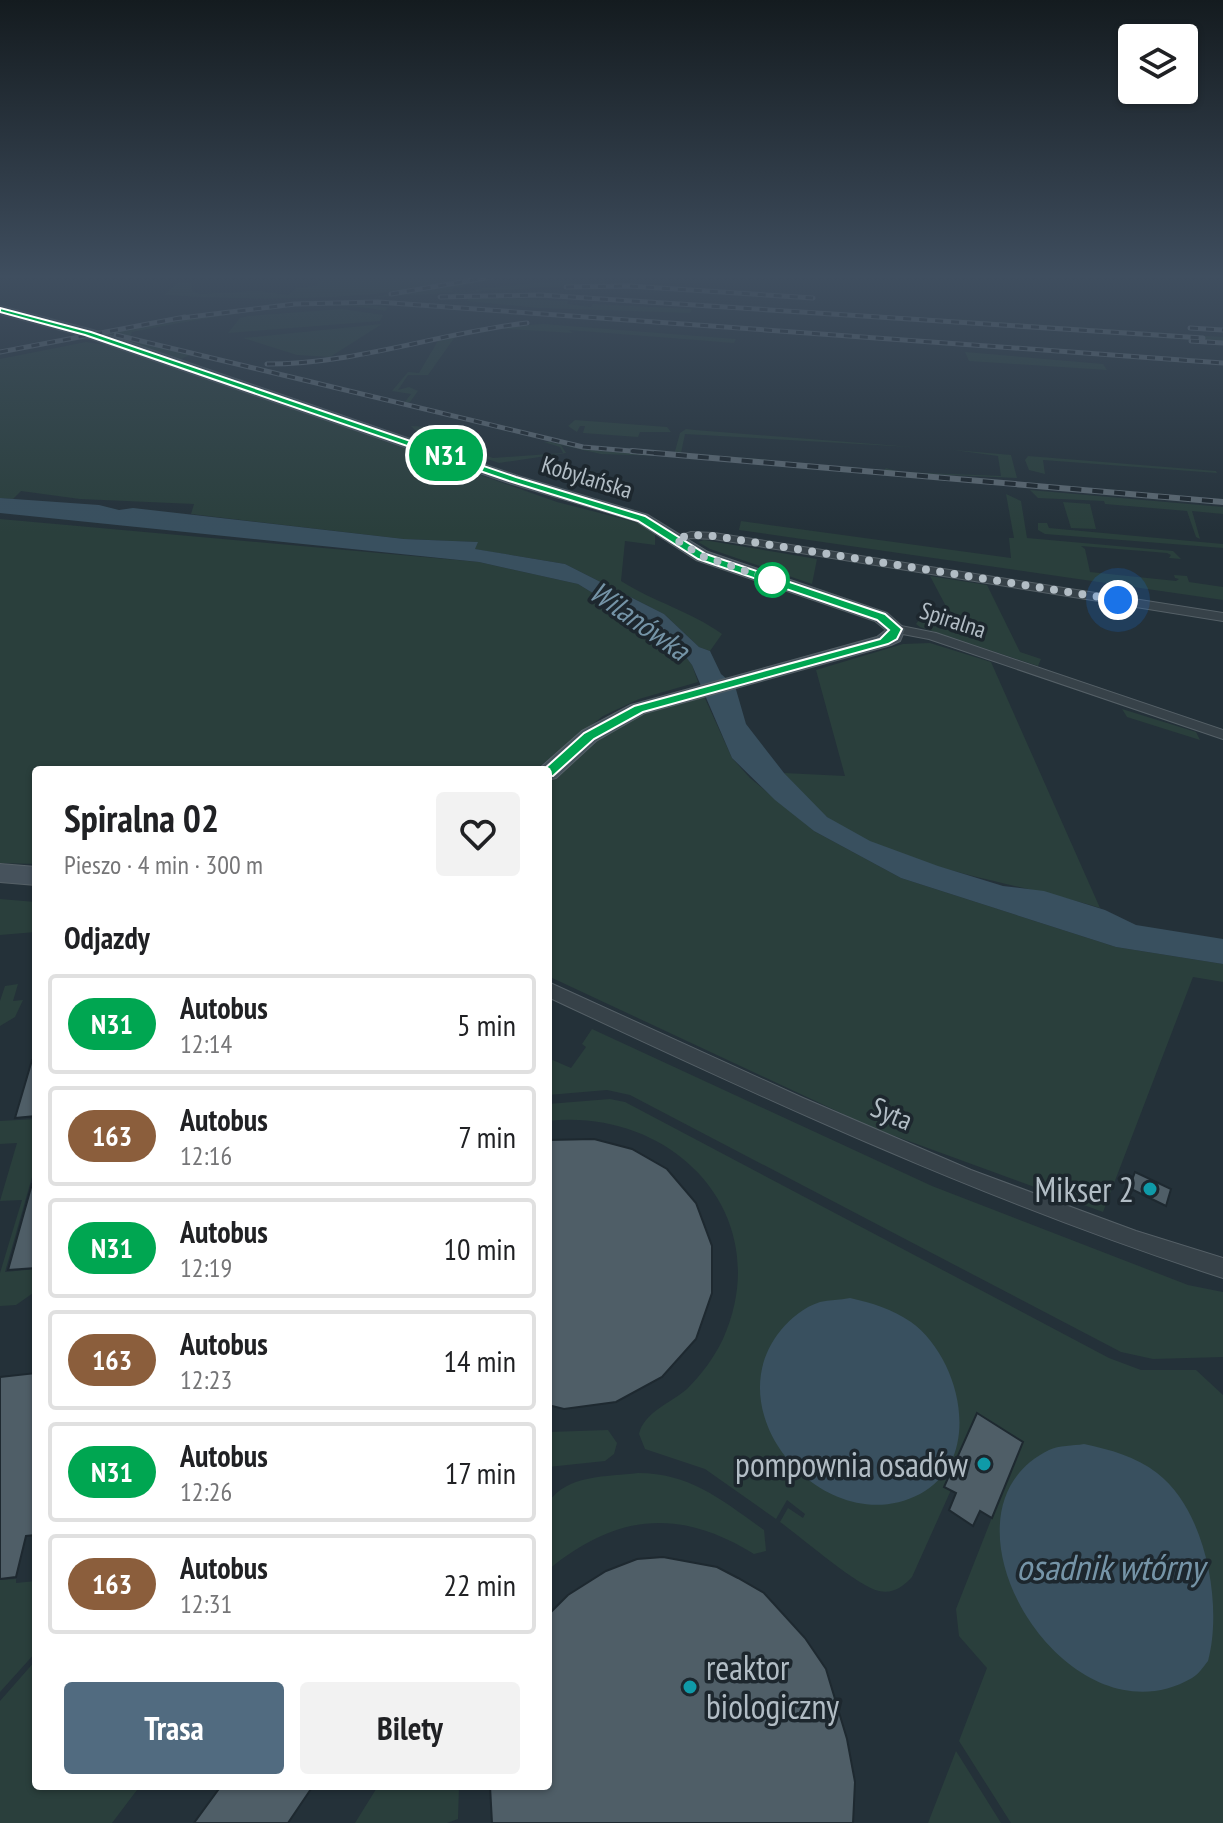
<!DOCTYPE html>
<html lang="pl">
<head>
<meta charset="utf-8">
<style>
	body { margin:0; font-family:"PT Sans Narrow",sans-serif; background:#f2f2f2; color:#202124; height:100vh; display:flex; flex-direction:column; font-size:30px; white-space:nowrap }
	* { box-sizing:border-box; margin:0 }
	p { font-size:26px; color:#757577 }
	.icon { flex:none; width:44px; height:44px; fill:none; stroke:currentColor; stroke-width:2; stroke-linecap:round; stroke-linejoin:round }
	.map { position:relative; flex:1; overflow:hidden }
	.drawer { position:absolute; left:32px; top:766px; width:520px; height:1024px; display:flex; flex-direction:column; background:#fff; border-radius:8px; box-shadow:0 2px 6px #0004 }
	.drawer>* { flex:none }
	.badge { padding:0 16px; border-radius:26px; font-size:28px; line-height:52px }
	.controls { position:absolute; left:1118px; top:24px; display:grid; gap:16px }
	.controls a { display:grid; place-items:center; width:80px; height:80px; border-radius:8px; background:#fff; box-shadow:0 2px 6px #0004; font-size:40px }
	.you { position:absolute; width:40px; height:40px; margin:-20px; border:6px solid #fff; border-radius:50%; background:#1a73e8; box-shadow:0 0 0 12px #1a73e833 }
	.map>.badge { position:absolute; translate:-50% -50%; box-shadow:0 0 0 4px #fff }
	h2 { padding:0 32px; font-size:30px; line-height:72px }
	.round { display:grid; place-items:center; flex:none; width:84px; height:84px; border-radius:8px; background:#f2f2f2 }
	.summary { display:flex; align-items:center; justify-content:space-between; height:136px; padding:0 32px }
	h1 { font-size:38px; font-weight:800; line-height:60px }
	.cta { display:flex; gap:16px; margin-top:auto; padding:16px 32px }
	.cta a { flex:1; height:92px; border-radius:8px; background:#516b80; color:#fff; font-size:32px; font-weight:800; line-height:92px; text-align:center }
	.cta a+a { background:#f2f2f2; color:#202124 }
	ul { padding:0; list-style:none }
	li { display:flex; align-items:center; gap:24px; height:100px; margin:0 16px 12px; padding:0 16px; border:4px solid #e0e0e0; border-radius:8px }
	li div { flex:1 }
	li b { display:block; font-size:30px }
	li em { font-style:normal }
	li .badge { min-width:88px; font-weight:700; text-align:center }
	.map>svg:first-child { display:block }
	.green { fill:#2a3f3c }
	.water { fill:#39505f }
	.building { fill:#4f5e67; stroke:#1e2930; stroke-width:2 }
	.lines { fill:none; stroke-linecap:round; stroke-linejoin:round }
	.street-casing { stroke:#556067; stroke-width:2 }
	.secondary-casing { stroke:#556067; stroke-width:2 }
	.street { fill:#374249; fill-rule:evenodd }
	.secondary { fill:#46525c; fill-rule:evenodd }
	.rail-far1-casing { stroke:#5c6972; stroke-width:5 }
	.rail-casing { stroke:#5c6972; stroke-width:6 }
	.rail-far1 { stroke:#1d272e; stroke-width:3; stroke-dasharray:8; stroke-linecap:butt }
	.rail { stroke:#1d272e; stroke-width:4; stroke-dasharray:11; stroke-linecap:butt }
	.line { fill:#00a651; stroke:#fff; stroke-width:2 }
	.walk { stroke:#b2bdc5; stroke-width:8; stroke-dasharray:0 14.4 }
	.stop-dot { fill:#fff; stroke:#00a651; stroke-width:4 }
	.culture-dot { fill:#0f9aa8; stroke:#1d272e; stroke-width:3 }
	.labels { text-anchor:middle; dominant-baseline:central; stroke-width:7; stroke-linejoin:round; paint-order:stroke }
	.far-street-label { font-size:24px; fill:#b2bdc5; stroke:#1d272e }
	.street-label { font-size:28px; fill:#b2bdc5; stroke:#1d272e }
	.water-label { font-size:30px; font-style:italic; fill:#7594a7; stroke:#1d272e }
	.near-poi-label { font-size:34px; fill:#b2bdc5; stroke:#1d272e; text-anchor:end }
	.near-water-label { font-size:36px; font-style:italic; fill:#7594a7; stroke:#1d272e }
</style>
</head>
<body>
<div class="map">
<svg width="1223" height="1823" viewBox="0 0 1223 1823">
	<rect width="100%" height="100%" fill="#243139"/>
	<path class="green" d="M321,277H487C376,300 275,302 164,295L177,283H191L192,291L200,294L258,291L288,295L296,288L317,286Z
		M496,277H501L451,289L455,294L476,292V289L565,280L585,285L602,280L607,284L374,297Z
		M469,297L568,301L567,304L591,307L593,304L692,309L690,313L539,308L467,301Z
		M368,303L449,308L367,305L388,307L385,311C318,295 201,319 132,332L130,337L114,334L190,355L181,359L108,335L117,331L247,310Z
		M342,309L383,315L380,321L228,333L240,318L248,316Z
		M926,317L1223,337V342L975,325L1210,339Z
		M382,324L330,357L297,355L243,338Z
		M543,324L736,339L734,343L569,330L573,333L493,328Z
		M457,334L428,375H408L398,390L409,387L418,391L410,402L404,403L411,394L392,391L408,372L419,373L439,339Z
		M86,342L114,346L557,502L643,524L655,534V545L625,541L621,581C654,602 690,611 722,634L710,651L699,647L664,614L565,564L474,549L477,542L404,539L191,514L194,504L80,499L21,491L13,499L0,498V359Z
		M965,352L1103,364L1107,370L969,361Z
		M575,420L667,427L671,432H640L638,437L583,433L585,426H580L577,432L568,426Z
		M411,426L452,428L431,436L493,458L563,453L560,447L544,442H550L592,450L664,456L601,454L561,445L566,453L499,463L422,437Z
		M686,429L695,430L912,447L685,434L681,453L760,459L768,460V463L674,455L680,433Z
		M954,450L1011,455L1017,478L883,472L886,468L899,472L1001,476L998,456Z
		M1028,456L1216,471L1217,473L1043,460L1045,474L1029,470L1025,460Z
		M1030,490L1223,507V514L1192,511L1200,539L1196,537L1187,511L1105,504L1104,501L1038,498Z
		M1006,494L1021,501L1027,538L1173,551L1181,559L1169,558L1171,555L1167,553L1081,546L1085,549L1090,572L1176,581L1179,579L1175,578L1174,575L1187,576L1189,582L1223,587V600L739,530L741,521L1011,558L1009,538H1014Z
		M1063,502L1090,504L1096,529L1071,528Z
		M0,519L479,562L578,584L676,644L692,665L698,682L639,699L603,716L535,770H36V864L0,863Z
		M1038,523H1047L1049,528L1223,544V548L1045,534L1038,530Z
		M704,540L817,559L812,584L710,549L698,542Z
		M930,576L987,585L1020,652L1041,659L1038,666L920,627L916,624L919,620L959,631Z
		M930,643L991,662L1100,908C1018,882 896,869 827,817C811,805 797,787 784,773L845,776L816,670L903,644Z
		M703,694L732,758L750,778L814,831L901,878L1116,947L1223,964V982L1193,977L1103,1212L873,1128L548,976V784L612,727L629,718Z
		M1122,709L1196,732L1200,740L1127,717Z
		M0,899L36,902V932L0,935Z
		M18,984L13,1001L23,1000L15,1017L0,1026V1001L5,986Z
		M592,1029L932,1186L1188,1285L1223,1292V1357L1153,1359L1121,1352L630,1095L607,1090L548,1095V1058L571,1068L586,1047L582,1044Z
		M610,1099L625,1102L1109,1358L1141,1370H1196L1223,1395V1823H1011L959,1741L987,1668L959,1636L956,1609L1022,1441L977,1413L951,1490L912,1577C903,1587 893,1594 879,1591C857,1586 801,1537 780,1522L788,1508L803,1518L805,1514L787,1500L776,1519L705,1469L645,1449L639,1434C644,1412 671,1403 687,1389C701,1375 714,1358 723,1339C778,1215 673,1107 548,1121V1104Z
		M36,1119V1163L5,1272L36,1269V1291L16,1305L0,1306V1273L22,1200L0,1201L17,1143L0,1144V1121Z
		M608,1430L617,1443L614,1454L605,1461L548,1467V1432Z
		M638,1473C691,1473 723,1501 764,1530L766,1551L754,1554C678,1507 616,1514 548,1570V1503C567,1474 607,1477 638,1473Z
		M16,1579V1583L36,1581V1652L0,1692V1580Z
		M36,1660V1786H140L112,1823H0V1701Z
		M956,1751L1001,1823H928Z
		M378,1786H459L458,1819L447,1823H355Z"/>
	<path class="water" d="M0,498L99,505L119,510L133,508L404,539L478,542L475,549L565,564L664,614L699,647L710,651L721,674L735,686L746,724L784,773L827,817L870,841L938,866L1003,886L1044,891L1105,910L1136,925L1223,939V964L1116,947L901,878L814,831L775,800L732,758L692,665L676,644L578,584L479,562L0,513Z
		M850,1298C872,1303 892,1309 911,1322C961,1358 985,1459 920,1494C827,1543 712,1414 781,1330C791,1318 804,1307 820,1302C829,1300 840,1300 850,1298Z
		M1084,1444C1111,1450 1135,1456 1157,1473C1206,1510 1223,1605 1208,1661C1203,1667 1199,1674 1192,1678C1066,1751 922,1512 1049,1450C1059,1445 1073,1446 1084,1444Z"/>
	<path class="building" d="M32,1060H36V1116L15,1118Z
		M594,1139L632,1149L667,1169L696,1203L712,1246V1293L696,1339L662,1377L616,1402L564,1409L548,1405V1140Z
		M1135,1172L1171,1189L1166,1206L1129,1188Z
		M32,1184H36V1268L8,1270Z
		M36,1373V1535L26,1536L16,1577L0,1579V1377Z
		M977,1413L1023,1442L992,1518L980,1511L973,1526L949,1510L956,1493L944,1487Z
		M663,1557L717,1567L738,1578L764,1593L805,1638L826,1669L847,1739L855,1782L853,1823H492L490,1786H548V1615L568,1595L606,1571L637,1559Z
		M221,1786H313L288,1823H194Z"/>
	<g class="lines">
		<defs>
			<path id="street" d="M691,532L714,533L1223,613V621L714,539L691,538L675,542L669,539Z
				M896,625L936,633L1223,730V739L929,639L892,632V626Z
				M548,982L803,1098L971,1170L1136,1231L1223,1258V1278C990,1203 769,1101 548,997Z"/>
			<path id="secondary" d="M0,306L93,330L518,476L648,515L708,552L887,613L905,629L900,641L891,645L645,713L596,741L556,778L548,780V770L540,768L582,731L631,705L877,637L886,630L875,621L696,560L636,521L506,482L83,336L0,314Z
				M0,864L36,867V885L0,882Z"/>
		</defs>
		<use href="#street" class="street-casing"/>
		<use href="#secondary" class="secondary-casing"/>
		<use href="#street" class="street"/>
		<use href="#secondary" class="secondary"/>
		<defs>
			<path id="rail-far1" d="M566,287L629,286L813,298
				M391,294L491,277
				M440,297L540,295L1203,338
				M174,319L295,304L378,302L1223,363
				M1190,328L1223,330
				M116,335L583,447L655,453
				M1191,341L1223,343
				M0,352L185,317
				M267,364C356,364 439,333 527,323"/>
			<path id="rail" d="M632,451L1223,502"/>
		</defs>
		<use href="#rail-far1" class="rail-far1-casing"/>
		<use href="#rail" class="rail-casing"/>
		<use href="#rail-far1" class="rail-far1"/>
		<use href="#rail" class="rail"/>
	</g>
	<linearGradient id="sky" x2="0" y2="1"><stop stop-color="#141b1f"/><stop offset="0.52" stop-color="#3f4e5f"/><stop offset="1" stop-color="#3f4e5f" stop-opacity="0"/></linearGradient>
	<rect width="1223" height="532" fill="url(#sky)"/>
	<path class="line" d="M0,308L91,332L516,477L645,516L706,554L885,614L902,629L897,639L888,644L643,712L594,739L553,776H543V770L584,733L634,706L880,639L889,630L877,620L698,559L638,521L509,481L85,335L0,312Z"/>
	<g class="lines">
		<path class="walk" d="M772,580L702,556L675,539L691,535L714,536L1118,600"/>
	</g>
	<circle class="stop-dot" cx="772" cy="580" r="16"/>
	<g class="culture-dot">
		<circle cx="1150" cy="1189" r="8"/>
		<circle cx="984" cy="1464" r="8"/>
		<circle cx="690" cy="1687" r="8"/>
	</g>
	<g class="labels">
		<g class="far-street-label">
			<text transform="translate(587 477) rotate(17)">Kobylańska</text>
			<text transform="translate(953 620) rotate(18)">Spiralna</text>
		</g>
		<g class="street-label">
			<text transform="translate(892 1113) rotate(23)">Syta</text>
		</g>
		<g class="water-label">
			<text transform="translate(640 620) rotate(35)">Wilanówka</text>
		</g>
		<g class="near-poi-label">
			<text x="1134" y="1189">Mikser 2</text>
			<text x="968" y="1464">pompownia osadów</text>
			<text x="706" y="1667" text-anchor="start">reaktor<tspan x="706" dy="39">biologiczny</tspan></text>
		</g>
		<g class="near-water-label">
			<text x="1110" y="1566">osadnik wtórny</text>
		</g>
	</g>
</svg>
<div class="controls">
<a><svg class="icon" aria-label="layers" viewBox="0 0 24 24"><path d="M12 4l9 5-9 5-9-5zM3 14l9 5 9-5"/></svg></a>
</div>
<div class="you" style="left:1118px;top:600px"></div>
<b class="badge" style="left:446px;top:455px;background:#00a651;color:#fff">N31</b>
<section class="drawer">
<div class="summary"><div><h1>Spiralna 02</h1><p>Pieszo · 4 min · 300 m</p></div><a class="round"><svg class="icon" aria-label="heart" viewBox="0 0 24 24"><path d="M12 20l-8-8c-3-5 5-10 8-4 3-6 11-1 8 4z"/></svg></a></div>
<h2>Odjazdy</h2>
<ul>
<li><span class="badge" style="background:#00a651;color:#fff">N31</span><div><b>Autobus</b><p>12:14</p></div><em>5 min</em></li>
<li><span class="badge" style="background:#8b5e3c;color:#fff">163</span><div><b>Autobus</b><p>12:16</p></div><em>7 min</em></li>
<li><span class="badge" style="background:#00a651;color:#fff">N31</span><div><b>Autobus</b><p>12:19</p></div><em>10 min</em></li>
<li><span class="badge" style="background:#8b5e3c;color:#fff">163</span><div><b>Autobus</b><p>12:23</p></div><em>14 min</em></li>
<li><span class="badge" style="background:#00a651;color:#fff">N31</span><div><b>Autobus</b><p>12:26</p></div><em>17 min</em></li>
<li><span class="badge" style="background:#8b5e3c;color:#fff">163</span><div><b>Autobus</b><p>12:31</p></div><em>22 min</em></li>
</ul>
<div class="cta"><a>Trasa</a><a>Bilety</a></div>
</section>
</div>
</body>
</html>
